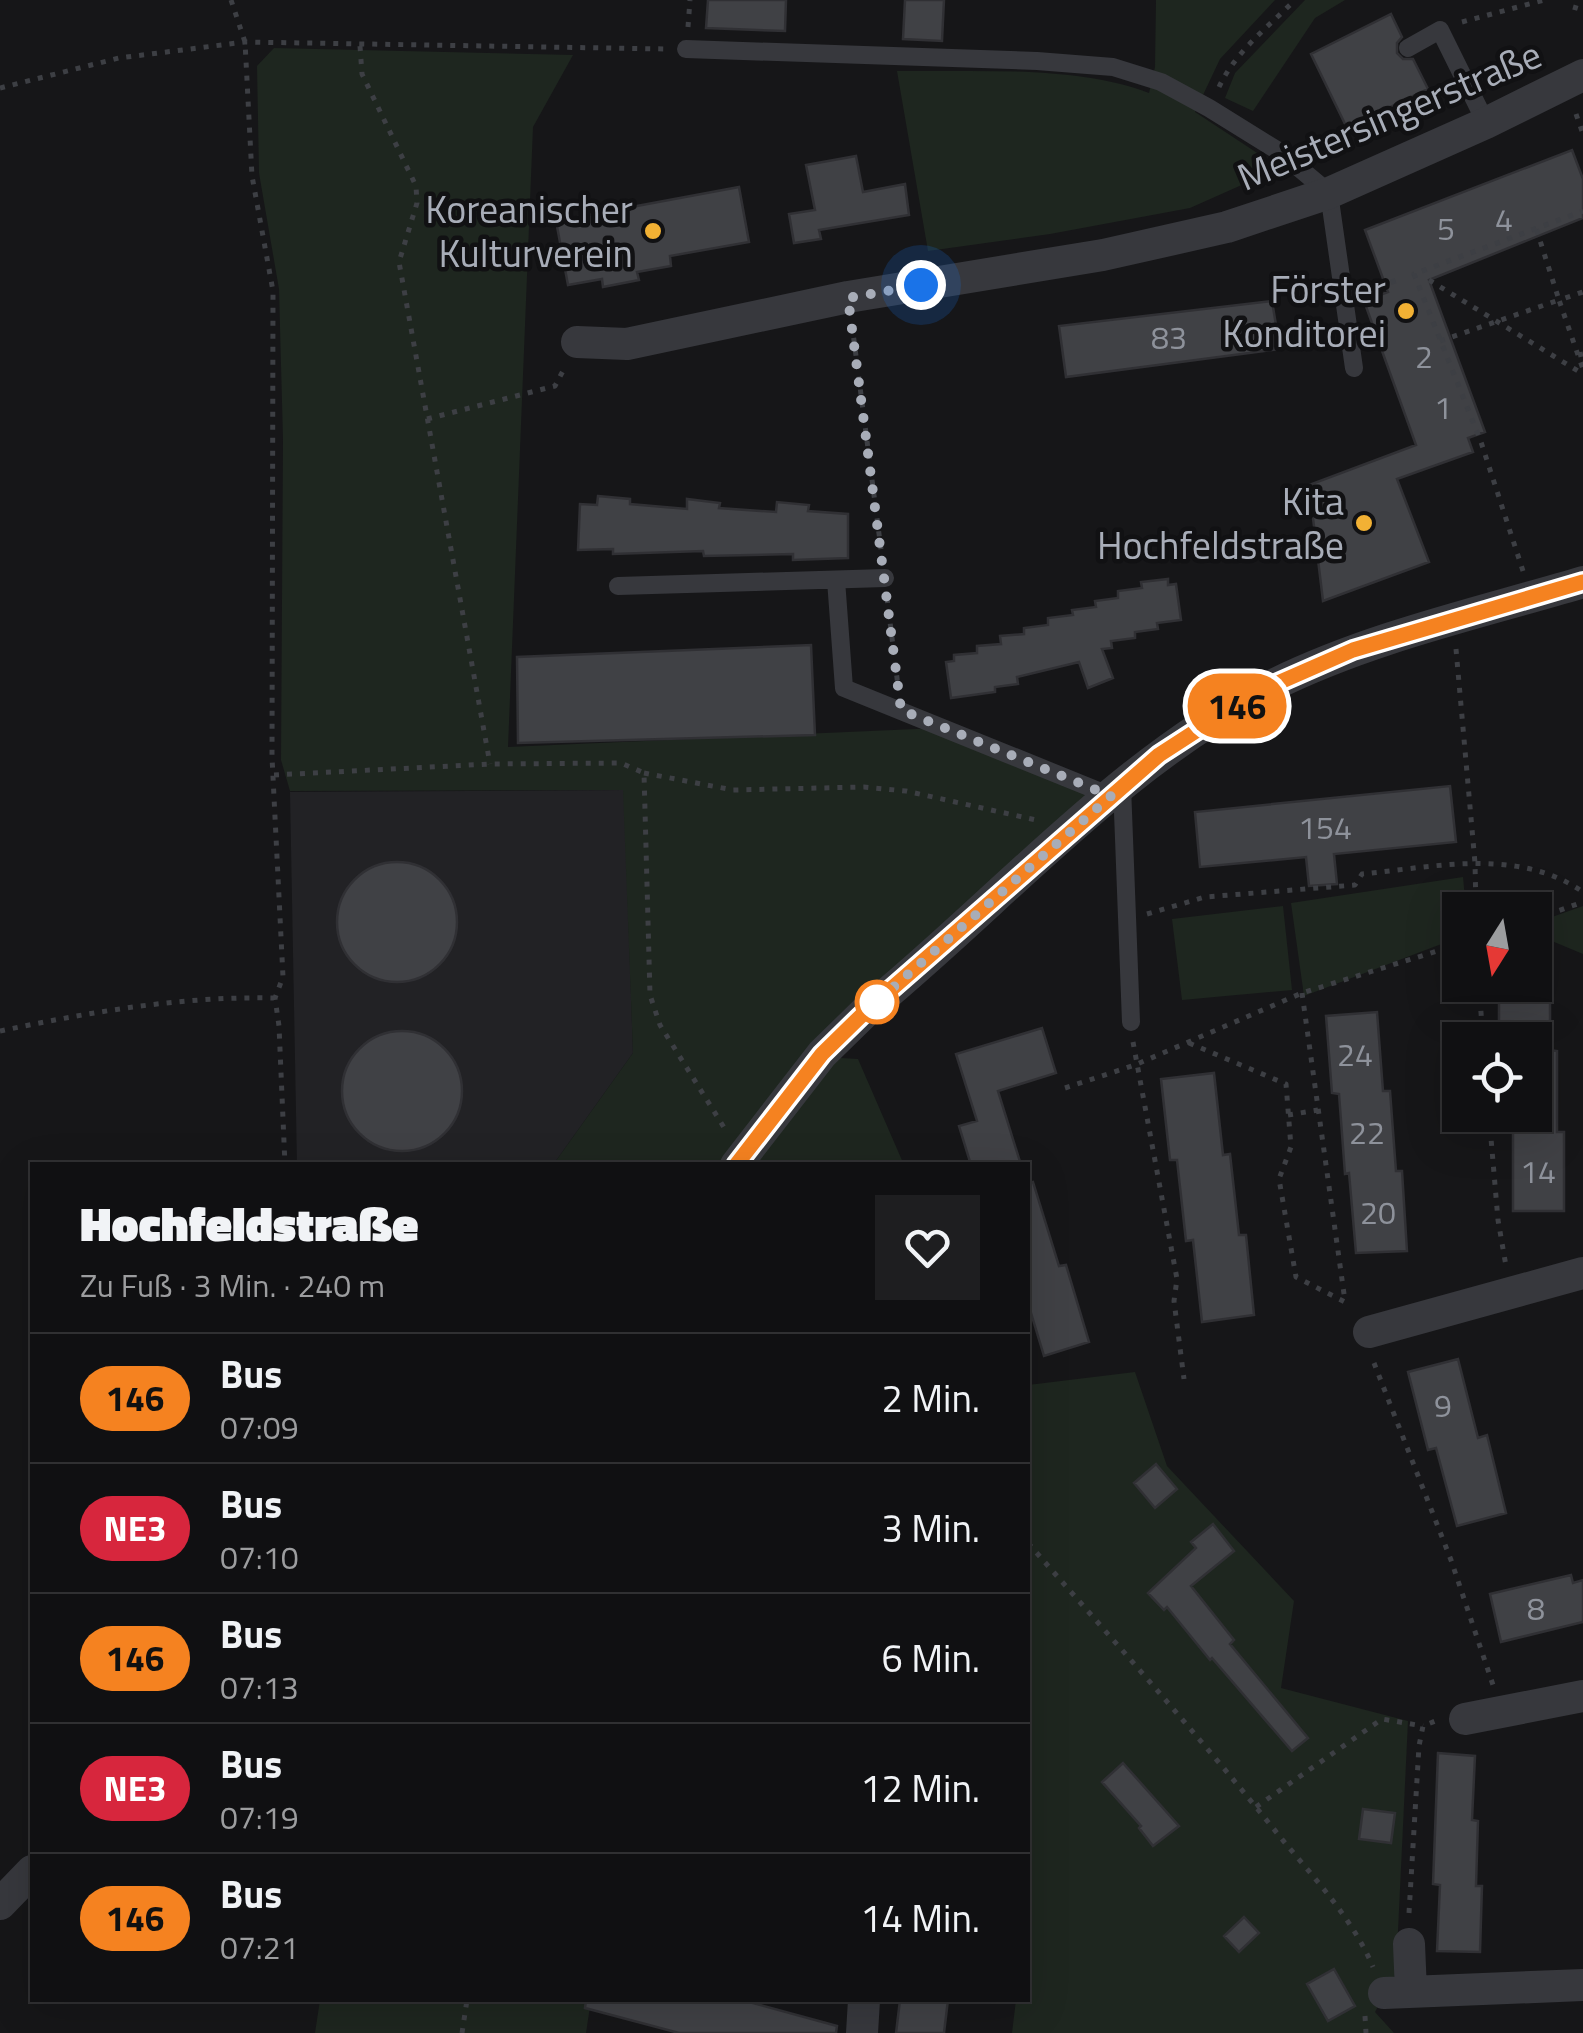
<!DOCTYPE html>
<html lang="de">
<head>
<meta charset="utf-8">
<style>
	body { margin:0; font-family:"Titillium Web",sans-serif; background:#1e1e20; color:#f1f3f6; height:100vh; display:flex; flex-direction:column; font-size:38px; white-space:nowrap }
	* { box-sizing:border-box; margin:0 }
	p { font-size:32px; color:#9c9d9f }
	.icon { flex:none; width:55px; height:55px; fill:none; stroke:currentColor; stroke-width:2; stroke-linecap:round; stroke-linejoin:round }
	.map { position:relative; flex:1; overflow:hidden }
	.side { position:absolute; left:30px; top:1162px; width:1000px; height:840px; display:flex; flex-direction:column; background:#101012; border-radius:0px; box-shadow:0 10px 40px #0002,0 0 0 2px #303032 }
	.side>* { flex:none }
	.badge { padding:0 20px; border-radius:32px; font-size:35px; line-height:65px }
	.needle { width:65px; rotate:191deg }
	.tools { position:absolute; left:1442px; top:892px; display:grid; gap:20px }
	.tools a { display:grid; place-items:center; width:110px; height:110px; border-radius:0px; background:#101012; box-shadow:0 10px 40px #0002,0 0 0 2px #303032; font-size:50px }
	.you { position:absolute; width:50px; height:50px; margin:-25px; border:8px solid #fff; border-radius:50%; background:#1a73e8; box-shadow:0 0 0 15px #1a73e833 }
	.map>.badge { position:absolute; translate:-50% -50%; box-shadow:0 0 0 5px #fff }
	.round { display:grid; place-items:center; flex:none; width:105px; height:105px; border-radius:0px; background:#1e1e20 }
	.summary { display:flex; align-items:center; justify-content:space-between; height:170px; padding:0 50px }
	h1 { font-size:48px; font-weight:800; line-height:75px }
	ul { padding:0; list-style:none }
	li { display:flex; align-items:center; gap:30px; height:130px; padding:0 50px; border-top:2px solid #303032 }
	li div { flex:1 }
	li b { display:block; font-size:38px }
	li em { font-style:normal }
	li .badge { min-width:110px; font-weight:700; text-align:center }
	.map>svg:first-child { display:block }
	.built { fill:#222225 }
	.green { fill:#1e261f }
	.building { fill:#404145; stroke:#303034; stroke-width:2.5 }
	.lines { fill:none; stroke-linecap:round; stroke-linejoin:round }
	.path { stroke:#3d3f44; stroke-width:5; stroke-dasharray:5 8; stroke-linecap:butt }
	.lane { stroke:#37383d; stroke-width:18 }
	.street { stroke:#37383d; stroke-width:32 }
	.line-casing { stroke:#fff; stroke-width:22 }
	.line { stroke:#f58220; stroke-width:15 }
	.walk { stroke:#a8adb8; stroke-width:10; stroke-dasharray:0 18 }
	.poi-dot { fill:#f2b134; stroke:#111113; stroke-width:4 }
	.stop-dot { fill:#fff; stroke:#f58220; stroke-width:5 }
	.labels { text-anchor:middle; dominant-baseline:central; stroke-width:9; stroke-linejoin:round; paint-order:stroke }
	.number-label { font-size:32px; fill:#8e929b }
	.street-label { font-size:38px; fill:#a8adb8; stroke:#111113 }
	.poi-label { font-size:38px; fill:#a8adb8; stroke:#111113; text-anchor:end }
</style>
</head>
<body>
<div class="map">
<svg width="1583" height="2033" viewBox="0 0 1583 2033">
	<rect width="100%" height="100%" fill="#161618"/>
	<path class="built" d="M624,790L633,1053L553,1165H297L290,792Z"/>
	<path class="green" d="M1156,0H1275L1220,59L1195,112L1280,168L1190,208L1050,234L928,251L897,71C974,72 1076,65 1149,93L1155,67Z
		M1305,0H1345L1315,18L1253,111L1225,98L1235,73Z
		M274,48L573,55L533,127L508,747L939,728L1108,793L724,1165H553L633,1053L623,790L290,791L281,760L283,440L279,289L259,173L257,66Z
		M1463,877L1466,910H1460V937L1304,996L1291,903Z
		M1283,906L1292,990L1182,1000L1172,919Z
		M1583,906V954L1535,934V923Z
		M824,1057L858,1059L904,1165H750Z
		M1135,1372L1167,1466L1294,1601L1281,1688L1408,1721L1396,1973L1375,2012L1394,2033H1012L1016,2000H1028V1385Z
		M320,2000H591L586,2033H315Z"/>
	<path class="building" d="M708,0H786L785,31L706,28Z
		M905,0H944L942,41L903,39Z
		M1391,14L1402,37L1397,43V53L1403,59H1413L1428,89L1347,128L1311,54Z
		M1572,150L1583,179V218L1429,280L1485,432L1468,438L1473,452L1397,479L1429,562L1323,601L1309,485L1416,445L1364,301L1388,292L1365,230Z
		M856,156L863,192L905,184L909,215L819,230L821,239L794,243L789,214L815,210L806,165Z
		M739,187L749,242L670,256L671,266L637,272L639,280L603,287L602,279L568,285L556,221Z
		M1272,301L1280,349L1066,377L1059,326Z
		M598,496L630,499V504L687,509V499L720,503L719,508L776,512L777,502L809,505L808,511L848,514V558L793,560V554L704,556L703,551L613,554V549L578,550L580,504L597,505Z
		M1168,579V585L1176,584L1181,620L1157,623L1158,629L1135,632V638L1111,641L1112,648L1102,649L1113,678L1088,688L1079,662L1017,677L1018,684L995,687V692L951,698L946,662L954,661V655L977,653V646L1001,644L1000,636L1024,634V628L1048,625V618L1073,615L1072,610L1096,607L1095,601L1118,598V591L1142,588L1141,582Z
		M811,645L815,735L518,743L517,657Z
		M1450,786L1456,842L1334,854L1337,884L1309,886L1306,857L1200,867L1195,812Z
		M337 922a60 60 0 1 1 120 0a60 60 0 1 1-120 0Z
		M1499,985H1550V1040H1499Z
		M1377,1012L1383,1091H1390L1396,1171H1402L1407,1251L1356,1253L1349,1173L1345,1174L1339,1094L1332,1093L1326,1016Z
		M1042,1028L1056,1073L998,1091L1021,1165H971L959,1126L977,1121L956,1054Z
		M342 1091a60 60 0 1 1 120 0a60 60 0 1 1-120 0Z
		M1535,1048L1557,1051V1132H1564V1211H1513V1115H1535Z
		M1214,1073L1223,1155L1230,1154L1239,1235H1246L1254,1315L1202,1322L1193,1240L1186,1241L1177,1160H1170L1161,1079Z
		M1033,1182L1059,1266L1066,1265L1089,1342L1044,1356L1028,1303V1183Z
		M1458,1359L1478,1438L1487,1435L1506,1513L1457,1526L1436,1448L1428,1450L1408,1372Z
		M1156,1464L1177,1489L1155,1508L1134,1483Z
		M1213,1524L1234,1551L1191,1586L1234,1640L1230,1644L1308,1738L1292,1751L1212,1658L1210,1660L1167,1607L1164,1610L1148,1593L1196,1548L1191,1542Z
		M1571,1575L1573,1583L1583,1580V1622L1501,1642L1490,1594Z
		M1438,1753L1475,1756L1472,1820L1478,1821L1476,1886H1482L1480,1952L1437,1951L1440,1885L1433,1884Z
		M1123,1763L1179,1826L1153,1846L1139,1828L1141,1826L1102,1782Z
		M1363,1809L1395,1813L1391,1843L1359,1839Z
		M1244,1917L1259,1933L1239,1952L1224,1936Z
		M1334,1969L1355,2006L1328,2021L1307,1984Z
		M586,2000H742L837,2026L836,2033H679L585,2008Z
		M900,2000H948L944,2033H896Z"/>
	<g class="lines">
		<path class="path" d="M231,0L245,42L252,176L273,291L272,757L283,977L275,998L279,1026L285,1165
			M1573,7L1583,10
			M1462,22L1544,0
			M688,27L690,0
			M360,46L362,74L416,186L417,203L399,262L490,764
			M1219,87C1236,51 1267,28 1295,0
			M0,88L119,58L245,42L667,49
			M1576,114L1583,134
			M1429,280L1583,374
			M1366,290L1398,280
			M852,325L882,557
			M1440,341L1559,300L1536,228
			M1583,354L1578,355L1583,369
			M1578,355L1559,300L1583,292
			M427,419L555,386L564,369
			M1523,571L1481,442L1414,274L1583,211
			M887,598L898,686
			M1456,649L1475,863L1476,910
			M644,773L733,790L864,787L906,791L1036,820
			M274,775L490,764L621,763L644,773L650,995L660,1025L725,1129
			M1147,914L1205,897L1355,885L1362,874C1435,867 1518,847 1583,892
			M1535,919L1583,902
			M1479,985L1483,1040
			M1302,993L1345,1301
			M0,1031C91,1012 181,996 274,998
			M1133,1042L1177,1279L1174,1301L1184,1379
			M1189,1043L1286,1084L1291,1147L1279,1179L1296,1277L1345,1302
			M1065,1088L1135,1065L1302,993L1460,944
			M1288,1115L1318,1110
			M1489,1115L1498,1220L1506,1266
			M1374,1363L1451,1560L1493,1685
			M1028,1543C1113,1640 1200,1737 1281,1838C1314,1878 1353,1919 1373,1967
			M1256,1807L1382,1719L1423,1726
			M1409,1913L1419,1746L1423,1726L1438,1720
			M1365,2016L1366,2033
			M462,2033L467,2000"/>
		<path class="lane" d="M1408,48L1440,30L1486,123
			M686,49L1037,61L1113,67L1161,82L1209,108L1280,152L1329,193L1354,368
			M836,580L844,688L1111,796
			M618,586L885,578
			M1122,786L1131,1022"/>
		<path class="street" d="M577,342L627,344L848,297L1103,255L1227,227L1329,193L1486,123L1583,75
			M736,1165L822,1054L865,1012C997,905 1120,761 1273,685C1370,637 1479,613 1583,582
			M1369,1332L1583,1273
			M1465,1719L1583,1696
			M0,1904L32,1871
			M1409,1944L1411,1992
			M1384,1993L1583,1985
			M862,2033L864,2000"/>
	</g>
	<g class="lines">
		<defs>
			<path id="line" d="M736,1165L822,1054L865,1012L1159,755L1213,720L1271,686L1353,650L1583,582"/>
		</defs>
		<use href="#line" class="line-casing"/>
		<use href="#line" class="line"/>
		<path class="walk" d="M877,1002L872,1006L1111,796L901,710L848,298L921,285"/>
	</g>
	<g class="poi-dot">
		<circle cx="653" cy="231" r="10"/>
		<circle cx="1406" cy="311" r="10"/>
		<circle cx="1364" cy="523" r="10"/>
	</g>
	<circle class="stop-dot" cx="877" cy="1002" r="20"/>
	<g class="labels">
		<g class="number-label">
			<text x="1504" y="219">4</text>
			<text x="1446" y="228">5</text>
			<text x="1169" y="337">83</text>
			<text x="1424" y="356">2</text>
			<text x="1443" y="407">1</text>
			<text x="1325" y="827">154</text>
			<text x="1355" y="1054">24</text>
			<text x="1367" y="1132">22</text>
			<text x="1538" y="1171">14</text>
			<text x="1378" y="1212">20</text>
			<text x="1443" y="1405">9</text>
			<text x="1536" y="1608">8</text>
		</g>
		<g class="street-label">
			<text transform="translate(1389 115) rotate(-23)">Meistersingerstraße</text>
		</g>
		<g class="poi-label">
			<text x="633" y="209">Koreanischer<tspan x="633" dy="44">Kulturverein</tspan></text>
			<text x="1386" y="289">Förster<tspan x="1386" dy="44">Konditorei</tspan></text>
			<text x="1344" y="501">Kita<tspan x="1344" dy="44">Hochfeldstraße</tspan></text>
		</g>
	</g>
</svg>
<div class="tools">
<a><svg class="needle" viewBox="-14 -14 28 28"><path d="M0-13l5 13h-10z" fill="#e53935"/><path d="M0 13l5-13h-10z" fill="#9c9d9f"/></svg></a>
<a><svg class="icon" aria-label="locate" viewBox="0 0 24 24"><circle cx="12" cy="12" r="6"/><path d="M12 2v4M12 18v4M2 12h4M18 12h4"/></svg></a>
</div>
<div class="you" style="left:921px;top:285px"></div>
<b class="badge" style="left:1237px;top:706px;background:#f58220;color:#111">146</b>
<section class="side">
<div class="summary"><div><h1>Hochfeldstraße</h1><p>Zu Fuß · 3 Min. · 240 m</p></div><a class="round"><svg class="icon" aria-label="heart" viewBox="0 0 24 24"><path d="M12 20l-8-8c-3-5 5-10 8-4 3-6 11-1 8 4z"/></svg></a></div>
<ul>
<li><span class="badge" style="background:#f58220;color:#111">146</span><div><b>Bus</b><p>07:09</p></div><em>2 Min.</em></li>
<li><span class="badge" style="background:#d7263d;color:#fff">NE3</span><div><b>Bus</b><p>07:10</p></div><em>3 Min.</em></li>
<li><span class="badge" style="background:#f58220;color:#111">146</span><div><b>Bus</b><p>07:13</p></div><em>6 Min.</em></li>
<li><span class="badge" style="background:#d7263d;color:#fff">NE3</span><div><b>Bus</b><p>07:19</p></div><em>12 Min.</em></li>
<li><span class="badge" style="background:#f58220;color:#111">146</span><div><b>Bus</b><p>07:21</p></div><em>14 Min.</em></li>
</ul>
</section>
</div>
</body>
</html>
